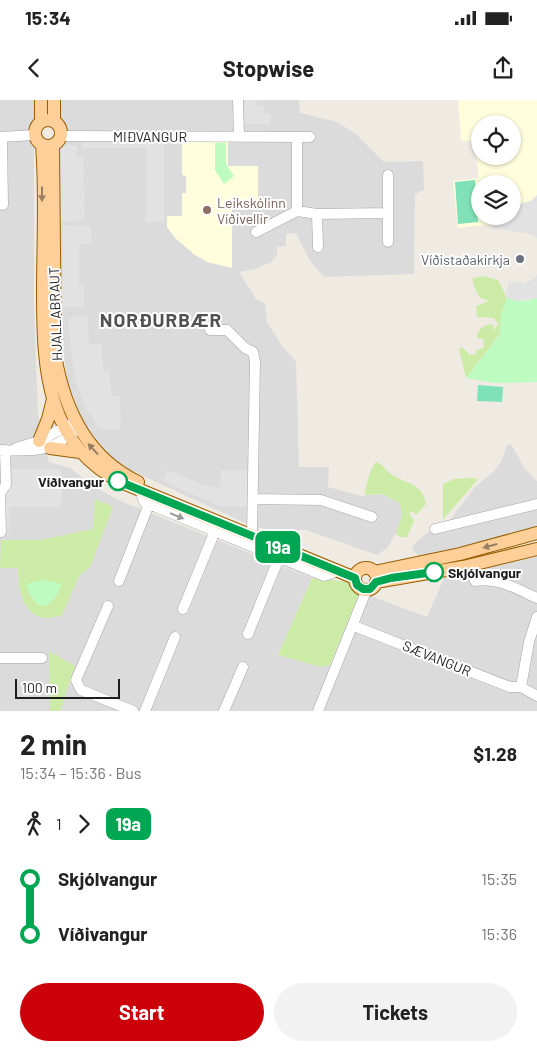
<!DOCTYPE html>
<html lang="en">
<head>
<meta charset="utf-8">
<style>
	body { margin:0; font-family:Barlow,sans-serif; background:#f2f2f2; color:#222; height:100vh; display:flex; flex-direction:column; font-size:19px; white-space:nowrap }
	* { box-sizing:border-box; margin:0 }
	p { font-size:16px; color:#767676 }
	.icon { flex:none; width:28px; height:28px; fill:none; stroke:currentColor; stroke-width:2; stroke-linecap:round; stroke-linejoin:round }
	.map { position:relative; height:611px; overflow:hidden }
	.side { display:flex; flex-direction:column; background:#fff; flex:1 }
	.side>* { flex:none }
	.badge { padding:0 10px; border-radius:8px; font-size:18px; line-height:32px }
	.buttons { position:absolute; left:471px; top:15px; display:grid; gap:10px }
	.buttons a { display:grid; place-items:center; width:50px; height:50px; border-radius:50%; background:#fff; box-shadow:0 1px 4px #0004; font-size:25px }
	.scale { position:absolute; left:15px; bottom:12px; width:105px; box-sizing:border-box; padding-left:5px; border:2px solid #1e1e1e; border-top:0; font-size:14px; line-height:18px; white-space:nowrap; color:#1e1e1e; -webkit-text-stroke:4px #fff; paint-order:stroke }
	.map>.badge { position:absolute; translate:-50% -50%; box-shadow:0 0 0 2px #fff }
	.legs { display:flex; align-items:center; gap:8px; height:55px; padding:0 20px; font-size:16px }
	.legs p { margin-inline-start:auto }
	.head { display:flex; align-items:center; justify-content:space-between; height:85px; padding:0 20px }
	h1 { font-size:28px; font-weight:700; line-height:38px }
	.primary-button { display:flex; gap:10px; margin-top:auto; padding:10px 20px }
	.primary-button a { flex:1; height:58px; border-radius:30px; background:#cb0008; color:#fff; font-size:20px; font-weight:700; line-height:58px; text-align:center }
	.primary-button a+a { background:#f2f2f2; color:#222 }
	ul { padding:0 20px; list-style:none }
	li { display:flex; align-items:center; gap:18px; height:55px; font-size:19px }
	li i { display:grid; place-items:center; width:8px; height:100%; margin:0 6px; background:currentColor }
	li i::after { content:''; width:12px; height:12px; margin:-6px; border:4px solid; border-radius:50%; background:#fff }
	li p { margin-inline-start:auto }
	li:first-child i { background:linear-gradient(#0000 50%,currentColor 0) }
	li:last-child i { background:linear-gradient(currentColor 50%,#0000 0) }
	.status { display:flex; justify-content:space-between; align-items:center; height:35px; padding:0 25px; background:#fff; direction:ltr }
	.status svg { height:14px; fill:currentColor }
	header { display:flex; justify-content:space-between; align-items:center; height:65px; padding:0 20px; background:#fff; font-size:22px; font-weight:700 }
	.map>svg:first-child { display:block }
	.residential { fill:#dcdbdb }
	.education { fill:#fffedc; fill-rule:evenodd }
	.grass { fill:#cbeba7 }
	.park { fill:#befbc1 }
	.pitch { fill:#7fe1b7 }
	.parking { fill:#e2e2e2 }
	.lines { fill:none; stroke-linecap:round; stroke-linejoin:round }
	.minor-casing { stroke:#a5a5a5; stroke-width:11 }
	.major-casing { stroke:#975f00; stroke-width:14 }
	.minor { stroke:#fff; stroke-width:10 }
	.major { stroke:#fecf99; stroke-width:12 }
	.oneway { fill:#997f62 }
	.oneway2 { fill:#9a9a9a }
	.line-1-casing { stroke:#fff; stroke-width:11 }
	.line-1 { stroke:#00a651; stroke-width:8 }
	.education-dot { fill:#8d6e63; stroke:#fff; stroke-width:2 }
	.worship-dot { fill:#6b7280; stroke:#fff; stroke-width:2 }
	.stop-1-dot { fill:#fff; stroke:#00a651; stroke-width:2.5 }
	.labels { text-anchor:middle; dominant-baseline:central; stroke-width:4; stroke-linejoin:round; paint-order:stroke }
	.street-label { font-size:14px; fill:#1e1e1e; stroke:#fff }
	.education-label { font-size:14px; fill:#785e54; stroke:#fff; text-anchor:start }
	.worship-label { font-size:14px; fill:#5b616d; stroke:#fff; text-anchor:end }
	.stop-label { font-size:14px; font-weight:bold; fill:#1e1e1e; stroke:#fff; text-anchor:end }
	.district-label { font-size:19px; font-weight:bold; letter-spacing:1px; fill:#515151; stroke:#fff }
</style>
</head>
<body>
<div class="status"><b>15:34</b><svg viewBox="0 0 49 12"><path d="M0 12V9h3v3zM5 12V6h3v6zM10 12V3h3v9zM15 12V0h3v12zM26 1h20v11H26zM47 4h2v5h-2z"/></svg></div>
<header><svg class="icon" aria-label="back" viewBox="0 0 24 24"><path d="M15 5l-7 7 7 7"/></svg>Stopwise<svg class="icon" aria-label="share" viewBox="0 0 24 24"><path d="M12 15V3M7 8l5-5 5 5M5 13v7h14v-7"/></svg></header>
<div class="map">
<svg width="537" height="611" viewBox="0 0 537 611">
	<rect width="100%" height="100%" fill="#efebe3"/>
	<path class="residential" d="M0,0H34V209L38,314L49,362L70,368L93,386L116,399L312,478L278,555L321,566L330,565L360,492L427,517L444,478L537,457V611H60L75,566L50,552V611H0Z
		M61,0H299L300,13L337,22L356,34L384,62L423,61L424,90L415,94L414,174L324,177L310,161L296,133L286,134V146L277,147V155L271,162L256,169L239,172L256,199L265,203L267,222L283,247L296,261L299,367H329L328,387L361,396L382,394L400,403L402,416L398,430L387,448L377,455L306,430L276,432L247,424L126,368L107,354L82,319L67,280L60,227Z
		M511,344L525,369L537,381V430L430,457L420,456L414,452L412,447L416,442L432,429L450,420L474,388L493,372L501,362L507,345Z"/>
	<path class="education" d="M458,0H537V95L531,101L513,106L512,84H480V116H494V124L458,128L453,81L479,78L474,40L461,41ZM480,24H512V56H480Z
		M182,41L228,42V66H258V102H232V168L207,162L195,155L175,138L167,127V116H182V93H186V76L182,75Z"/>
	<path class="grass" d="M483,176L498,180L507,198L501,214L500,234L466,278L459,249L462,247L470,255L476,254V251L484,247L483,239L477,238V234L481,228L489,224L493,225V231L498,224L494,218L477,217L476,206L489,201L479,197L473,184V178Z
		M376,362C383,364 385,370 391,374C407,385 422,382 426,404L416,415L412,411L409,413L414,421L407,437H401L396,434L402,416L400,403L382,394L365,395C365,388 371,367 376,362Z
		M472,378L478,379L443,420V384L454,379Z
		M95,399L113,407L90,467L79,476L62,515C58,516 52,518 47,518C22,517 18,487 18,468H0L1,440H40L93,429Z
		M312,478L351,482L360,492L330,565L321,567L278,555Z
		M49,551L75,566L60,611H50Z"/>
	<path class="park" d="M215,43H226V64L234,76L224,84L215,70Z
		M507,198L526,201L537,198V282L495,283L466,278L500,235L501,214Z
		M43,480L61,484C53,513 34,513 26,484Z"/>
	<path class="pitch" d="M475,80L478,122L458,124L455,82Z
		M478,285L503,287L502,302L477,301Z"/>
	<path class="parking" d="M244,0H257V6H264V14H270V24H245Z
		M82,40L164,41V122H146V48H82Z
		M69,44L78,47L76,57H83L85,120L60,122V49Z
		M537,95V138L531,134L491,128L494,124V116H512L513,106L531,101Z
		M63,125L91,126V144H79V186H84V207H62Z
		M537,175V198L516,201L505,197L509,182L526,183Z
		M88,216L89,244H102L103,271H110L111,296H120L121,329H99L85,306L74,276L68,220L72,217Z
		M11,369H62V407H9V433H0V374H11Z
		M168,370L206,386L220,388L221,370L248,371L247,407L219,406L163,381Z"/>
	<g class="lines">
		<defs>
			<path id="minor" d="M238,0L239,36
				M62,36L297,37V111L317,114L387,113
				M0,37L35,35
				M2,37L3,105
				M297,37H310
				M388,75V142
				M317,114L318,147
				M256,132L297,111
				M210,230H227L245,248L253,252L255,262L252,436
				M16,348L39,341L71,324
				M0,350C31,351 49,353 74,332
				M140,389L144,402L149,404L324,476L338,471
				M254,399L321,400L372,417
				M435,429L537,404
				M1,432L0,393L6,385L5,350
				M119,481L149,404
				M475,481C498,477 517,489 537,498
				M108,506L76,580L81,590L133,611
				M183,509L215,431
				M354,526L510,587H521L537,596
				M248,534L279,458
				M0,558H42
				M521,587L529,542L537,517
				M145,611L175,537
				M224,611L243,567
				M318,611L367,489"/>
			<path id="major" d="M41,0V22
				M54,0V21
				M35 33a13 13 0 1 1 26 0a13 13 0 1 1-26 0Z
				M42,45C46,94 43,144 43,193C43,268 46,346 123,383L355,478
				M53,46L55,255C64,309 87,358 138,382
				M39,341L48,319L53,299
				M50,348L80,352
				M355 479a11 11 0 1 1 22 0a11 11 0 1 1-22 0Z
				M374,472L460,454L537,433
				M376,482L463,467L537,449"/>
		</defs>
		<use href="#minor" class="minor-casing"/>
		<use href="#major" class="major-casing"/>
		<use href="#minor" class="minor"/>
		<use href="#major" class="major"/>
	</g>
	<defs><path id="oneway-solid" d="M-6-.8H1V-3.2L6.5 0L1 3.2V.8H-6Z" transform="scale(1.25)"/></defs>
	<g class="oneway">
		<use href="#oneway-solid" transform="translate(42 94) rotate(90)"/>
		<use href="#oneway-solid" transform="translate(93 349) rotate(-133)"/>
		<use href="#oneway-solid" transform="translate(490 446) rotate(165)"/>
	</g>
	<use class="oneway2" href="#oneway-solid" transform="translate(177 416) rotate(22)"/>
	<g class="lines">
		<defs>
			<path id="line-1" d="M118,381L355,478L357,485L363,489H370L376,482L391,478L434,472"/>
		</defs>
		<use href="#line-1" class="line-1-casing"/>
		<use href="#line-1" class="line-1"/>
	</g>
	<circle class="education-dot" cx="207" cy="110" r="5"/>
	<circle class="worship-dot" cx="520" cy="159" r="5"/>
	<g class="stop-1-dot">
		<circle cx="118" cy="381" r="9"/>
		<circle cx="434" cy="472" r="9"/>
	</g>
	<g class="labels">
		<g class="street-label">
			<text x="150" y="36">MIÐVANGUR</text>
			<text transform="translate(55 214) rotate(-92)">HJALLABRAUT</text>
			<text transform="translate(437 558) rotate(22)">SÆVANGUR</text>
		</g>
		<g class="education-label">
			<text x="217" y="102">Leikskólinn<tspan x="217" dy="16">Víðivellir</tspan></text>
		</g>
		<g class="worship-label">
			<text x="510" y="159">Víðistaðakirkja</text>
		</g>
		<g class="stop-label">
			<text x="104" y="381">Víðivangur</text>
			<text x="448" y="472" text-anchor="start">Skjólvangur</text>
		</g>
		<g class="district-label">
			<text x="161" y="219">NORÐURBÆR</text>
		</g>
	</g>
</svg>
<div class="buttons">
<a><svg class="icon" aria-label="locate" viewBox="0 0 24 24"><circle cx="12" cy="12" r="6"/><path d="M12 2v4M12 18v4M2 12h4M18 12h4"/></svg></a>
<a><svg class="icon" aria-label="layers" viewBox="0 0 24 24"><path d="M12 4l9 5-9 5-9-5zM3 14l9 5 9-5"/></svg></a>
</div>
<div class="scale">100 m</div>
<b class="badge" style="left:278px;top:447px;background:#00a651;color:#fff">19a</b>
</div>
<section class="side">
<div class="head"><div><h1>2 min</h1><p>15:34 – 15:36 · Bus</p></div><b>$1.28</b></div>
<div class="legs"><svg class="icon" aria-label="walk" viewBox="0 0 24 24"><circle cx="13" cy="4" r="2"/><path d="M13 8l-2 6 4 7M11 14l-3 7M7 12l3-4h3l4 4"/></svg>1<svg class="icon" aria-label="forward" viewBox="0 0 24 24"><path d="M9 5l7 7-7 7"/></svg><b class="badge" style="background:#00a651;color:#fff">19a</b></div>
<ul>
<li><i style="color:#00a651"></i><b>Skjólvangur</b><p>15:35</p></li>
<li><i style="color:#00a651"></i><b>Víðivangur</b><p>15:36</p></li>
</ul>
<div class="primary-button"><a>Start</a><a>Tickets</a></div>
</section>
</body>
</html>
